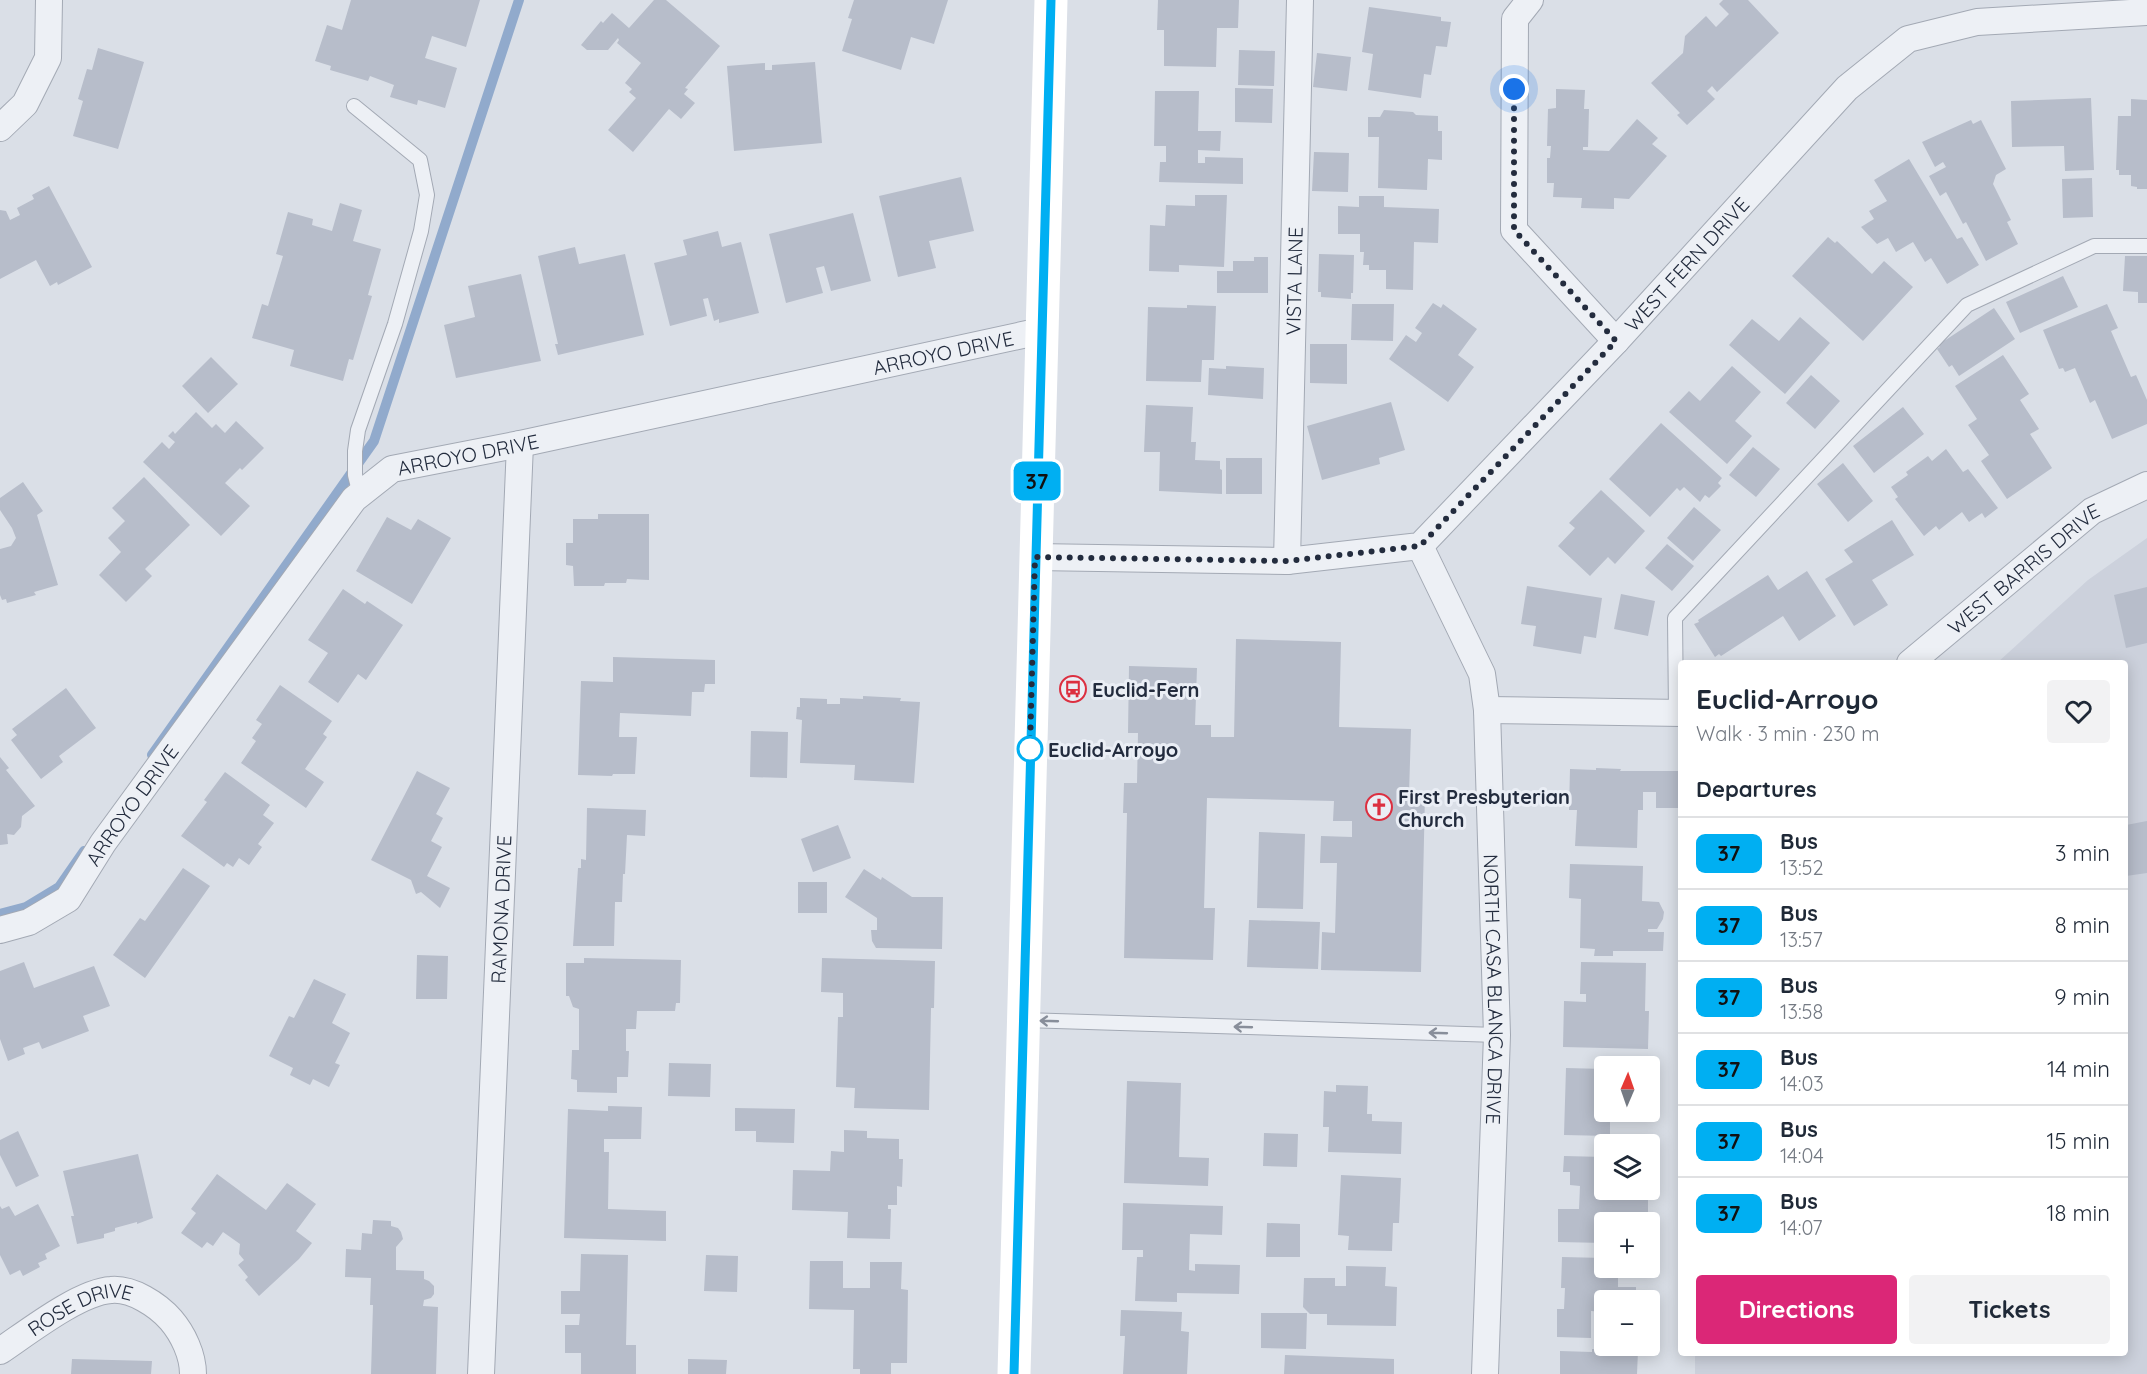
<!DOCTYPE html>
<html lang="en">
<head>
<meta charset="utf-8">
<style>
	body { margin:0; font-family:Quicksand,sans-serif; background:#f2f2f3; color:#1f2937; height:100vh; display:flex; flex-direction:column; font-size:22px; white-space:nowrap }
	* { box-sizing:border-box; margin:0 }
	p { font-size:20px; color:#747a83 }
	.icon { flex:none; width:33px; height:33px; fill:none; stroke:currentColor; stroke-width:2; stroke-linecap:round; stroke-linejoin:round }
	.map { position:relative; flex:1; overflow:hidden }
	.details { position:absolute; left:1678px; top:660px; width:450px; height:696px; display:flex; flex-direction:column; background:#fff; border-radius:6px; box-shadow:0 3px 15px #0003 }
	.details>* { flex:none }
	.badge { padding:0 12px; border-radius:9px; font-size:21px; line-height:39px }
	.needle { width:39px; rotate:2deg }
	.controls { position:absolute; left:1594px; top:1056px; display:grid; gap:12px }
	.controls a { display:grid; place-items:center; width:66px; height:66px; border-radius:6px; background:#fff; box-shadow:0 3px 15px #0003; font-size:30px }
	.you { position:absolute; width:30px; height:30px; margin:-15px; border:4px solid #fff; border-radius:50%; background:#1a73e8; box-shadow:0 0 0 9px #1a73e833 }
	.map>.badge { position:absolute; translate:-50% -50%; box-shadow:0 0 0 3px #fff }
	h2 { padding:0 18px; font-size:22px; line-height:54px }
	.round { display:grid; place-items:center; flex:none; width:63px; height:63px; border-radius:6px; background:#f2f2f3 }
	.overview { display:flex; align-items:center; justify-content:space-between; height:102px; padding:0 18px }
	h1 { font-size:28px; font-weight:800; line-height:45px }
	.action { display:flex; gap:12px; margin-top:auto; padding:12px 18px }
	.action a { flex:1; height:69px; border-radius:6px; background:#db2777; color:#fff; font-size:24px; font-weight:800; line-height:69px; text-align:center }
	.action a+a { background:#f2f2f3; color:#1f2937 }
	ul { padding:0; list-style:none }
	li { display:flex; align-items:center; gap:18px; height:72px; padding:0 18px; border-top:2px solid #e0e1e3 }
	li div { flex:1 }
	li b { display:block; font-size:22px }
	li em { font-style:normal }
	li .badge { min-width:66px; font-weight:700; text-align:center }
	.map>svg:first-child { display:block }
	.built { fill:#ccd1dc }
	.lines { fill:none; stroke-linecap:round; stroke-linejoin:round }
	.stream { stroke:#91aacc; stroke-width:10 }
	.building { fill:#b7bdca }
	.lane-casing { stroke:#a3a9b4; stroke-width:16 }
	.street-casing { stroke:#a3a9b4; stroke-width:28 }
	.lane { stroke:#edf0f5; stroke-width:14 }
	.street { stroke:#edf0f5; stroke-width:26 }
	.secondary { stroke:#fff; stroke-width:33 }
	.oneway { stroke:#888e9a }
	.line-casing { stroke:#fff; stroke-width:14 }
	.line { stroke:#00aff2; stroke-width:9 }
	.walk { stroke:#232c3e; stroke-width:6; stroke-dasharray:0 10.8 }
	.stop-dot { fill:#fff; stroke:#00aff2; stroke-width:3 }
	.labels { text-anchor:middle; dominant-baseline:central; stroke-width:6; stroke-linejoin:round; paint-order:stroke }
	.street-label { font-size:20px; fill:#232c3e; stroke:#eaeef5 }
	.poi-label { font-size:20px; font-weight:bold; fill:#232c3e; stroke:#eaeef5; text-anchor:start }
	.stop-label { font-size:20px; font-weight:bold; fill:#232c3e; stroke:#eaeef5; text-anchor:start }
</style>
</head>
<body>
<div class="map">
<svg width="2147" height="1374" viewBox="0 0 2147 1374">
	<rect width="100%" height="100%" fill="#dadfe7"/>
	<path class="built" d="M2147,538V1374H1695V1353H2126V663H1997L2088,580Z"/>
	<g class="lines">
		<path class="stream" d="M152,755L374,441L519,0
			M0,914L26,907L59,887L84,851"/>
	</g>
	<path class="building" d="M351,0H480L466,47L432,36L425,58L457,68L445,108L418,100L417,105L390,97L394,85L370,76L368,81L330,70L331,66L315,61L327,25L342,30Z
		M654,0H666L720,46L685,88L688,89L684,94L695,103L681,119L669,109L633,152L608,130L636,98L629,92L632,89L625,83L641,63L617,43L619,40L618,38L608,50H587L581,45L601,21L603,23L612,13L629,28Z
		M854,0H948L934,44L911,37L901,70L842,51L852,19L848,18Z
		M1158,0H1239L1238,28H1217L1216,67L1164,66V30H1157Z
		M1723,0H1748L1779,33L1717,92L1712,86L1707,91L1715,99L1687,125L1677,115L1680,113L1651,83L1683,53L1685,36L1706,16L1716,27L1729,14L1719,4Z
		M1369,7L1441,17V21L1451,22L1447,47L1436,46L1431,75L1424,74L1421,98L1368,90L1373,54L1362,52Z
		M98,48L144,62L118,149L73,136L83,101L78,99L87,69L92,70Z
		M1239,50L1275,51L1274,86L1238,85Z
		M1317,53L1351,57L1347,91L1313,87Z
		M815,62L822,143L734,151L727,66L765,63V70H772V65Z
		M1235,88L1273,89L1272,123L1235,122Z
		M1556,89L1585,90L1584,109H1589L1588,147H1583V150L1609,151L1637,119L1658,138L1652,144L1667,156L1629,199L1614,198V209L1581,208L1582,198L1553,197L1554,183H1547V158H1550L1551,146H1547L1548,109L1556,108Z
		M1155,91H1199L1198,131H1221L1220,151L1198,150V163H1205V157L1243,158V184L1159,182L1160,162H1166V146H1154Z
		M2091,98L2094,170L2065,171L2064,146L2012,147L2011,101Z
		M2131,99L2147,100V189H2137V187L2131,186V175H2119V170H2116L2118,116H2131Z
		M1384,110L1413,112L1416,115L1438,116V131H1442V160L1428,159L1427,190L1378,188L1379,137H1368V117H1380Z
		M1971,120L1973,124L1981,120L2006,169L1996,175L1993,184L2011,220L2007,222L2018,244L1986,261L1966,222L1963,224L1946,192L1940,196L1929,176L1946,167L1943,162L1935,167L1922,142Z
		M1314,152L1349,153L1348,192L1312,191Z
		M1909,159L1957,239L1962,237L1979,265L1947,284L1931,258L1925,262L1913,242L1896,252L1888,238L1877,244L1861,227L1874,219L1869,211L1887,201L1874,180Z
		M961,177L974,231L929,241L936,268L898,277L879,196Z
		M2092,178L2093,217L2063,218L2062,179Z
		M49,186L92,267L58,285L57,282L50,286L36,260L0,279V210L6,211L10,220L20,215L17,208L34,199L32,195Z
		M1195,195H1227L1224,267L1179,265V272L1149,271L1150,225L1165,226L1166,205L1195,206Z
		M1359,196H1384V207L1439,209L1438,243L1414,242L1413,290L1386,289V270H1369V265H1363L1364,252H1360V234H1338V206L1359,207Z
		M340,203L362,210L353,241L381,249L368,295L372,296L353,360L349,359L343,381L290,366L294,350L252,338L262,304L268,306L283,256L276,254L288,212L313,219L312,225L332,231Z
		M853,213L871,281L831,291L824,266L816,268L823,293L786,303L769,234Z
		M718,231L722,247L741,242L759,313L719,323V319L714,321L708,298L703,299L707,316L670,326L654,263L687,255L683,240Z
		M1828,237L1835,243L1837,241L1872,274L1884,261L1913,287L1863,341L1792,276Z
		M575,247L579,264L625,254L644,335L558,355L555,344H558L538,256Z
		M1319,254L1354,255L1353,293H1351V299L1321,297V292H1318Z
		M2125,256H2147V303H2138V292L2123,291Z
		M1254,257H1268V293H1217V271H1233V261H1254Z
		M521,274L541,361L456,378L444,325L475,317L468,286Z
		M2063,276L2078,307L2020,333L2006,302Z
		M1433,303L1441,308L1443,304L1477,329L1458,355L1474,367L1448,402L1389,359L1406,335L1416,342L1422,333L1415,328Z
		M1352,304H1394L1393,341L1351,340Z
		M2107,304L2118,328L2111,331L2131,377L2136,375L2147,400V424L2112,439L2095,400L2090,403L2075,368L2065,372L2063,368L2059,369L2043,330Z
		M1187,305L1216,306L1214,360H1202L1201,382L1146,381L1148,307L1187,308Z
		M1994,308L2015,339L1959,376L1952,365L1949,367L1937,349L1940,347L1938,345Z
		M1800,317L1830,343L1785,394L1729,345L1752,319L1779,341Z
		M1310,344H1347V384L1310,383Z
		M2003,355L2029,394L2020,400L2039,429L2030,434L2052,468L2007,499L1981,461L1989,455L1968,425L1977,419L1955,386Z
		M211,357L238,384L208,413L182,386Z
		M1226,366L1264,368L1263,399L1208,395L1209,368L1226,369Z
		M1732,366L1761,392L1735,421L1752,436L1727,464L1669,412L1689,391L1700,401Z
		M1811,375L1840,401L1815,429L1786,403Z
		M1391,402L1405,450L1379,458L1380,464L1322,480L1307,426Z
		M1146,405L1193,407L1191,442H1196L1195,460L1220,461V469L1222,470V494L1159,491L1160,452H1144Z
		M1903,407L1924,434L1874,473L1853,446Z
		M196,412L212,428L216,424L225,433L236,421L264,448L242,470L240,468L225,483L250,506L221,536L143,462L162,442L169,449L175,442L168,436L173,431L175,434Z
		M1661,423L1722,478L1718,483L1721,486L1709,498L1705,495L1700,502L1684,487L1680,491L1677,488L1650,517L1609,479Z
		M1753,447L1780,469L1756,497L1729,475Z
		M1946,449L1963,472L1968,469L1998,508L1985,518L1982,513L1969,522L1962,512L1939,530L1936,526L1924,536L1895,499L1898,497L1891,487L1908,475L1906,472L1928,456L1932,461Z
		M1226,458H1262V494H1226Z
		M1843,463L1873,501L1848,522L1817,484Z
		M144,477L190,525L145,569L152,576L126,602L99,575L121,552L108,538L125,521L112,508Z
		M23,482L43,511L37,515L58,585L34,592L36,595L7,603L6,599L2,600L0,595V549L11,546L16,538L12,528L0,510V498Z
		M1601,490L1645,531L1615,564L1608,557L1590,576L1558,546L1575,528L1569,523Z
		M1694,507L1721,530L1693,561L1667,538Z
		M598,514H649V580L627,579L626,583H605L604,586H574L573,566L566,565V543H573V519H598Z
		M387,517L411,530L418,519L451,538L412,604L356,571Z
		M1892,520L1914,555L1872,580L1888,605L1854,626L1825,579L1853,562L1844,550Z
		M1667,544L1694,566L1672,591L1645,568Z
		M1807,571L1836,616L1799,641L1783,616L1721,656L1719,654L1715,657L1694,624L1699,622L1698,620L1768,575L1778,590Z
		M1527,586L1602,598L1596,638L1584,636L1581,654L1533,646L1536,626L1521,624Z
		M2147,587V643L2126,648L2114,595Z
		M343,589L365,604L367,601L403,625L366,680L358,674L338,703L308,682L328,653L308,640Z
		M1621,594L1655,601L1648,636L1614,629Z
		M1236,639L1341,642L1339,727L1411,729L1409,794H1425L1421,972L1321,970L1322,932L1335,933L1337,863H1320L1321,836L1352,837V821H1333L1334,801L1207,798L1204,908H1215L1213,960L1124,958L1127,813H1123L1124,783H1137L1138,733H1128L1129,666L1197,668L1195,725H1211V737H1234Z
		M613,657L715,660V684H705L704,692H692L691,716L620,713L619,737H637L635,774H613L612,776L578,775L581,681L613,682Z
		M280,685L332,721L323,734L327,737L305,769L324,782L306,808L241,763L256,741L252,738L262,724L256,720Z
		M66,688L96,728L59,756L63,762L41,779L11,740L17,735L12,729Z
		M863,696L901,698L900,701L920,702L914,783L854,780L855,765L800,763L802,720L796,719L797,707H800V698L827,699V704H840V698L863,699Z
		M751,731L788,732L787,778L750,777Z
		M0,757L9,768L6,770L35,806L22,816L21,827L14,835L7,834L8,844L0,845Z
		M1596,768L1621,769L1620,771H1682V808H1656V792H1643V810H1638L1637,848L1575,846L1577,810H1569L1570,769L1596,770Z
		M417,771L450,788L436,814L443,818L431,841L442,847L427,876L450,888L440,908L421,892L416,894L411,880L371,860Z
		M225,772L270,805L263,815L274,823L258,844L262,847L249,865L239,858L233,867L227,863L224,867L181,836L207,802L204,800Z
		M587,808L646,810L645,836L627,835L625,874H623L622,902H615L614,946H573L578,868H581V859L586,860Z
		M2147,821V873L2126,876V825Z
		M838,825L851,858L813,872L801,839Z
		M1259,832L1305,834L1303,909L1257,908Z
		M1570,864L1643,866L1642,901L1659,902L1664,912L1663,919L1657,929H1648V932H1664L1663,951H1613V956H1594L1595,949L1580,948L1581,899L1569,898Z
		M183,868L210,886L145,978L113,955L140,918L145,921Z
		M864,869L881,880L882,877L912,897H943L942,949L876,948L872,941L871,930H877V918L845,897Z
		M798,882H827V913H798Z
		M1249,920L1320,922L1318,969L1247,967Z
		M417,955L448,956L447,999H416Z
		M584,958L681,960L680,1003H676L675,1011H637L636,1029H626V1051H629L628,1077H617V1093L577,1092V1080L571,1079L572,1050H579V1009L573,1007L569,996H566V963H584Z
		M822,958L935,961L934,1008H931L929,1110L854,1108L855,1088L836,1087L838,1017H843V993L821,992Z
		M24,962L34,988L94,966L110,1006L83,1016L89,1031L42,1049L39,1042L23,1048L25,1054L8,1061L0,1039V971Z
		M1581,962L1646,963L1645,1011H1649L1648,1049L1563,1047L1564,1001L1586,1002V994H1580Z
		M314,979L346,994L332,1023L350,1033L335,1063L340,1065L329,1087L313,1079L310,1085L290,1075L293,1068L269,1056L289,1016L294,1018Z
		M669,1063L711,1064L710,1097L668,1096Z
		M1566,1068L1605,1069V1112H1610V1136L1564,1135Z
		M1127,1081L1181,1083L1179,1157L1209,1158L1208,1186L1124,1183Z
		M1336,1085L1368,1086L1367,1114H1372V1121L1402,1122L1401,1154L1328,1152L1329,1127H1323L1324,1091L1336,1092Z
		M608,1106L642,1107L641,1139H604V1152H609L608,1209L666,1211V1241L564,1238L568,1109L608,1111Z
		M735,1108L795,1109L794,1143L756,1142V1131H735Z
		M844,1130L867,1131V1138L899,1139V1159H903L902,1187L897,1186V1205H888V1209H891L890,1239L847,1238L848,1212L792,1210L793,1170L830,1171L831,1151L844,1152Z
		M18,1131L39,1176L16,1187L0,1155V1140Z
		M1264,1133L1298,1134L1297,1167L1263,1166Z
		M138,1154L153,1218L137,1224V1222L115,1228V1231L104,1234V1238L77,1244L71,1216H74L63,1171Z
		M1564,1156L1605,1157V1190H1648V1222H1605V1243L1558,1242V1209H1579L1580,1186L1570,1185V1172H1563Z
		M217,1174L266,1210L287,1183L316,1204L296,1231L312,1243L299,1259L259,1296L245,1280L248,1277L238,1265L244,1260L239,1254L240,1244L223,1232L213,1246L207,1242L202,1248L181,1233L196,1213L191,1209Z
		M1341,1175L1401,1178L1399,1223H1393L1392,1251L1348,1250L1349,1236L1338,1235Z
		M1123,1203L1223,1206L1222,1235L1190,1234L1189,1270L1195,1271V1264L1240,1265L1239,1294L1177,1293V1302L1135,1301L1137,1257H1143V1250H1122Z
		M38,1204L60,1246L45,1254L47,1259L38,1263L40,1267L23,1276L20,1270L10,1275L0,1255V1206L2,1209L9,1206L15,1216Z
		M373,1220L391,1221V1226L398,1228L401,1232L403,1239L396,1247V1270L424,1271V1279L429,1281L434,1286V1294L431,1298L424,1300L423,1306L438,1307L436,1374H371L373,1305H370L371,1278L345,1277L346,1249L361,1250L362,1233L372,1234Z
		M1267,1223L1300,1224V1257H1266Z
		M581,1254L628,1255L626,1345H636V1374H581V1353H565V1325H579L580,1314H561V1291H580Z
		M706,1255L738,1256L737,1292L704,1291Z
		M1562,1257L1605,1258V1268H1618V1287H1636V1300H1605V1312L1591,1311V1338L1557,1337V1309H1564L1565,1288H1561Z
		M810,1261H843V1288H870V1262H902L901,1289L908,1290L907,1363H891V1374H860V1369H853L854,1310L809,1309Z
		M1346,1266L1386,1267L1385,1286L1397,1287L1396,1326L1327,1325V1314H1310L1303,1307L1304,1278H1335V1286H1346Z
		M1121,1310L1182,1312L1181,1331L1189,1332L1187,1374H1123L1125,1336H1120Z
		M1261,1313H1307L1306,1349L1261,1348Z
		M1592,1349L1638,1351L1637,1374H1560V1351L1592,1352Z
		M1285,1355L1394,1359V1374H1284Z
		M72,1359L152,1361L151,1374H71Z
		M688,1359L727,1360L726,1374H688Z"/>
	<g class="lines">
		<defs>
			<path id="lane" d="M354,106L420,160L427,195L421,231L395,324L358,430L355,451V475L360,495
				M1676,713L1675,618L1967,305L2094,246H2147
				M1024,1020L1497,1035"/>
			<g id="street">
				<path d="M1530,0L1515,19L1514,230L1616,341"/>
				<path d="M0,128L25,104L48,58L49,0"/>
				<path id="s1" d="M1420,546L1482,674L1487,710L1497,1035L1485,1374"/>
				<path id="s2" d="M1035,557L1287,561L1420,546L1616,341L1847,88L1908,39L1977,22L2147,12"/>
				<path id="s3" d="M1287,561L1300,0"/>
				<path id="s4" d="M1910,663L2092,511L2147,485"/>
				<path d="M1487,710L1682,713"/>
				<path id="s5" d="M0,930L29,922L68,899L103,843L354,499L392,469L520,444L1041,331"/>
				<path id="s6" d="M0,1351C27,1333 79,1292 111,1290C132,1288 158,1305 171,1320C183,1334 193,1355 193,1374"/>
				<path id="s7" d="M481,1374L520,444"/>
			</g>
		</defs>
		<use href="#lane" class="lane-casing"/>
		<use href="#street" class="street-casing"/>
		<use href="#lane" class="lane"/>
		<use href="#street" class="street"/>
		<path class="secondary" d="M1014,1374L1051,0"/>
	</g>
	<defs><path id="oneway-shaft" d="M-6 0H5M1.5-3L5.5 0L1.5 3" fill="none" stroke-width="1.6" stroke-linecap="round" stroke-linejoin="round" transform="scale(1.5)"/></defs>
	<g class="oneway">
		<use href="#oneway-shaft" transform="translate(1049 1021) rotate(-178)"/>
		<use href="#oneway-shaft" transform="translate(1243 1027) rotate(-178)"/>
		<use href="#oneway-shaft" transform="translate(1438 1033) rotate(-178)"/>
	</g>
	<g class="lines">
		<defs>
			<path id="line" d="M1014,1374L1051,0"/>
		</defs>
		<use href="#line" class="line-casing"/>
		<use href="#line" class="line"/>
		<path class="walk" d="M1030,749L1035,557L1287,561L1420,546L1616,341L1514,230V89"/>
	</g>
	<defs>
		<symbol id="bus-ring" viewBox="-11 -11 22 22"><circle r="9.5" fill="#eaeef5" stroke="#dc2f40" stroke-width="1.5"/><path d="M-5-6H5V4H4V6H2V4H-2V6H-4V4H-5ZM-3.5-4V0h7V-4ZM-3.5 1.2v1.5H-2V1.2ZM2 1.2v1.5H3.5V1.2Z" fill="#dc2f40"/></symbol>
		<symbol id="church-ring" viewBox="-11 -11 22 22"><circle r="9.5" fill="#eaeef5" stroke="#dc2f40" stroke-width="1.5"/><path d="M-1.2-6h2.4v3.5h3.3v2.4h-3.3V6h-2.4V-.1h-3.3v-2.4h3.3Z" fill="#dc2f40"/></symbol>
	</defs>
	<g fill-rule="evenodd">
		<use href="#bus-ring" x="1058" y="674" width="30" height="30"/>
		<use href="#church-ring" x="1364" y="792" width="30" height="30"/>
	</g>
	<circle class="stop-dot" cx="1030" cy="749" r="12"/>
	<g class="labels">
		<g class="street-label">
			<text stroke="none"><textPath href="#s2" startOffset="774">WEST FERN DRIVE</textPath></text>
			<text stroke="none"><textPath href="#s3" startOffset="280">VISTA LANE</textPath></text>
			<text stroke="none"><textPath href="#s5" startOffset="1179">ARROYO DRIVE</textPath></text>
			<text stroke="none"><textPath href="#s5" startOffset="693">ARROYO DRIVE</textPath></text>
			<text stroke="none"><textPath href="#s4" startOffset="148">WEST BARRIS DRIVE</textPath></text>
			<text stroke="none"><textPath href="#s5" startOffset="189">ARROYO DRIVE</textPath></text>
			<text stroke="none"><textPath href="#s7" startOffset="465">RAMONA DRIVE</textPath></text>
			<text stroke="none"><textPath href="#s1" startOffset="458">NORTH CASA BLANCA DRIVE</textPath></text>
			<text stroke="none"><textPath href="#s6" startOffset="93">ROSE DRIVE</textPath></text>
		</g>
		<g class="poi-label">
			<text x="1092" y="689">Euclid-Fern</text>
			<text x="1398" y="796">First Presbyterian<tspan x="1398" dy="23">Church</tspan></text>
		</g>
		<g class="stop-label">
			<text x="1048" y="749">Euclid-Arroyo</text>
		</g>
	</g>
</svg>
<div class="controls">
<a><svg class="needle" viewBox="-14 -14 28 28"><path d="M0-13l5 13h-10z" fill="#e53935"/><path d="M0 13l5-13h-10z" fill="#747a83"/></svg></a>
<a><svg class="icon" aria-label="layers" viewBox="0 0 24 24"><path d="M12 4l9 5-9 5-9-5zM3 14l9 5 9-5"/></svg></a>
<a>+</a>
<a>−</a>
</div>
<div class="you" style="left:1514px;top:89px"></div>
<b class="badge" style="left:1037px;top:481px;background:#00aff2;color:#111">37</b>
<section class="details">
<div class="overview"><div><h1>Euclid-Arroyo</h1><p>Walk · 3 min · 230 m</p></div><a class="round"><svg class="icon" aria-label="heart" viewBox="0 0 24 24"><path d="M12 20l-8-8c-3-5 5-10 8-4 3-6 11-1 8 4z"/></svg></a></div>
<h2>Departures</h2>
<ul>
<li><span class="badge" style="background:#00aff2;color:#111">37</span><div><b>Bus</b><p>13:52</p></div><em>3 min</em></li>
<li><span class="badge" style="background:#00aff2;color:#111">37</span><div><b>Bus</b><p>13:57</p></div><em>8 min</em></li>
<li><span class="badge" style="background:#00aff2;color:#111">37</span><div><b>Bus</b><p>13:58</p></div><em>9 min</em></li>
<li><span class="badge" style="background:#00aff2;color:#111">37</span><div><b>Bus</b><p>14:03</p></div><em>14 min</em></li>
<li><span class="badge" style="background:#00aff2;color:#111">37</span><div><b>Bus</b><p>14:04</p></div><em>15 min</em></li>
<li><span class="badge" style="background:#00aff2;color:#111">37</span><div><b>Bus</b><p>14:07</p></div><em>18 min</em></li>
</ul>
<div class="action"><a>Directions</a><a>Tickets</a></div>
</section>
</div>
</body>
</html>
